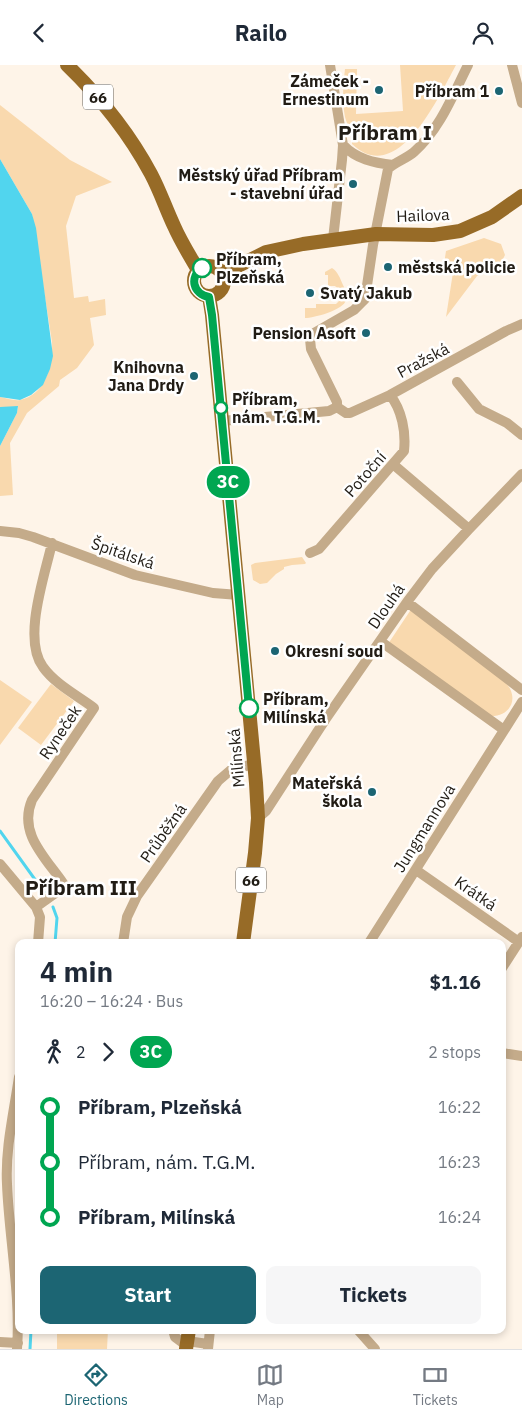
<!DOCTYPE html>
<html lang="en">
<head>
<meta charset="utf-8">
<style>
	body { margin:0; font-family:"IBM Plex Sans",sans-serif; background:#f6f6f7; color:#1f2937; height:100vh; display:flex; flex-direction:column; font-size:19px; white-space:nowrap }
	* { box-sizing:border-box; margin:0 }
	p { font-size:16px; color:#747a83 }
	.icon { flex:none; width:28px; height:28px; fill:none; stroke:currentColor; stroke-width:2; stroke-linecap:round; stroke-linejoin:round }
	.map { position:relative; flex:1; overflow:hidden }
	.panel { position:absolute; left:15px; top:874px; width:491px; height:395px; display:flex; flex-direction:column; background:#fff; border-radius:10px; box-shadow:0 2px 8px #0003 }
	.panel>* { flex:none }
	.badge { padding:0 10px; border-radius:16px; font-size:18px; line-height:32px }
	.map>.badge { position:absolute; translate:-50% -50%; box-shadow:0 0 0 2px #fff }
	.legs { display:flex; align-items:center; gap:8px; height:55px; padding:0 25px; font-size:16px }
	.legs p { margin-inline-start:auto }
	.headline { display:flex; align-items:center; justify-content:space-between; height:85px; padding:0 25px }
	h1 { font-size:28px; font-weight:700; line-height:38px }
	.action { display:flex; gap:10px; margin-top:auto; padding:10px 25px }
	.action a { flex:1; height:58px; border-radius:10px; background:#1c6573; color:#fff; font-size:20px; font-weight:700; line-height:58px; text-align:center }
	.action a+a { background:#f6f6f7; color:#1f2937 }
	ul { padding:0 25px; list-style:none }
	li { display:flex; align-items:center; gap:18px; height:55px; font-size:19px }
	li i { display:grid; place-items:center; width:8px; height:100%; margin:0 6px; background:currentColor }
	li i::after { content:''; width:12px; height:12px; margin:-6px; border:4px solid; border-radius:50%; background:#fff }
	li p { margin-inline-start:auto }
	li:first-child i { background:linear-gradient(#0000 50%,currentColor 0) }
	li:last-child i { background:linear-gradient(currentColor 50%,#0000 0) }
	header { display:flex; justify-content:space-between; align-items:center; height:65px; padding:0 25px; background:#fff; font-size:22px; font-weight:700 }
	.dock { display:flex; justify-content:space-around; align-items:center; height:70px; border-top:1px solid #e0e1e3; background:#fff; font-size:14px; color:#747a83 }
	.dock a { display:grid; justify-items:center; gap:2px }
	.dock .on { color:#1c6573 }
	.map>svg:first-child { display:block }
	.green { fill:#f9d9ae }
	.water { fill:#51d5ee }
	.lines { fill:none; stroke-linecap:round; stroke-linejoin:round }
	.stream { stroke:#51d5ee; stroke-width:3 }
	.minor { stroke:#c4ab8a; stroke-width:10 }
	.major { stroke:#976b27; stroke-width:14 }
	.line-1-casing { stroke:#fff; stroke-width:11 }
	.line-1 { stroke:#00a651; stroke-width:8 }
	.poi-dot { fill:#1c6573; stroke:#fff; stroke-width:2 }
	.stop-1-dot { fill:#fff; stroke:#00a651; stroke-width:2.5 }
	.labels { text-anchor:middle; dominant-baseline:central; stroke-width:5; stroke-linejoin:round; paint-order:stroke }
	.shield { fill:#fff; stroke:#64605b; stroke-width:1 }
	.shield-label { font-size:15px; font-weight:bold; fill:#211c15 }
	.poi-label { font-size:16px; font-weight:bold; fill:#211c15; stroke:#fff; text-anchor:end }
	.street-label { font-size:16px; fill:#211c15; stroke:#fff }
	.stop-label { font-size:16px; font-weight:bold; fill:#211c15; stroke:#fff; text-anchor:start }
	.district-label { font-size:21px; font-weight:bold; fill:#211c15; stroke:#fff }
</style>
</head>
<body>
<header><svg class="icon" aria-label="back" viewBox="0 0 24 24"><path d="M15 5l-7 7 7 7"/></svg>Railo<svg class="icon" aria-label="person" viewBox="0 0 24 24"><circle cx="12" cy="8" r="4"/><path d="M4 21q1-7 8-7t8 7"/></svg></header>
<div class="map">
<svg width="522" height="1284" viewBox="0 0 522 1284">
	<rect width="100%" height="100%" fill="#fef4e8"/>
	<path class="green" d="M400,0H456C439,31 398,123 352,79C353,67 348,63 345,52C342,36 343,21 345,4H357L356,49L403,46Z
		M0,40L70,95L112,117L76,131L66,161L74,233L88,231L89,237L105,234L106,250L90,253L94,280L77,303L60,315L59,321L27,348L10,378L13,430L0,431V381L17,348L18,342H0V332C6,333 14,336 20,335C46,330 53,299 52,277L32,149L0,94Z
		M484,173L501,179L505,190L501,198L477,211L446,252L454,201L444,199L446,186Z
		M332,203C338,207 340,213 343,220C345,224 348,230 346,235C344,245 314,253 305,253V243H316V239H336L341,234L340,226L335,221H328V210H325V207Z
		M302,492L306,498L305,499L292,500L284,502V504L276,509L267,518L260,519L253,515L251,500L255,498Z
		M412,543L501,612C504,617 509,620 511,626C517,642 503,653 488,651L388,579Z
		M0,615L32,637L0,680Z
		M51,619L74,636L41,680L18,663Z
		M57,1265H108L107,1284H57Z"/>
	<path class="water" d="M0,94L32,149L36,163L53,291L50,304L43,320L31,330L20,335L0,332Z
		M18,341L17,348L0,381V342Z"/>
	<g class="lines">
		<path class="stream" d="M0,766L44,827
			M53,842L57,853L55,878
			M19,1111V1116
			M30,1284L31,1265"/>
		<path class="minor" d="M330,0L343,80C356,94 374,98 393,100
			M512,0L522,38
			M333,174L342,95L343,80
			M457,317L479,344L507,358L522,370
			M337,342V337L311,284L310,274L314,268L354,245L365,234L373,180L388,104C395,97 406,94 414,87C440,64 453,30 468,0
			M337,342L346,348H350L390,330L506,266L522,259
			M222,356L329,346L337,342
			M394,400L469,464
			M0,466L19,468L33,472L135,510L213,528L239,530
			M310,488L319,484L404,386C406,367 402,345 390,330
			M407,537L522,625
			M380,576L504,665
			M258,753L266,746L325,655L407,537L432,504L469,464L522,409
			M0,799L36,842L40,852L38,878
			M416,805L519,877
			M36,842L57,827L63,818C45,792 18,768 32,735L94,643C78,631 55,619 43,602C22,574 45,510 52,478
			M123,878L127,852L137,831L218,716L232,704L255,699
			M369,878L522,637
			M502,903L522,872
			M502,988L522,991
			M173,1265L175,1272L187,1281
			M358,1265L375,1284
			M187,1276L208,1279
			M0,1277L18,1278
			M17,1284C21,1231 9,1172 7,1119C5,1084 14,1047 19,1012
			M208,1284L210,1265"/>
		<path class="major" d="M67,0C100,32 129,68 151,109C160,126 166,144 174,161C181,177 190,191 198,205
			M194 216a15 15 0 1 1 30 0a15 15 0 1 1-30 0Z
			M222,209L266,187L303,179L376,169L433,170L460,166L492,152L522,131
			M209,231L212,250L256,718L258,753L255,788L243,878
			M186,1284L189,1265"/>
	</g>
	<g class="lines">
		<defs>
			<path id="line-1" d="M202,203C189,212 193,229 209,232L212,250L249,643"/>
		</defs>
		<use href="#line-1" class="line-1-casing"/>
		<use href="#line-1" class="line-1"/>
	</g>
	<g class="poi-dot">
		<circle cx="379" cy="25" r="5"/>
		<circle cx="499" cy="26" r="5"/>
		<circle cx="353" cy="119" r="5"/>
		<circle cx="388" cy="202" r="5"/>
		<circle cx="310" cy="228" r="5"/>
		<circle cx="366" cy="268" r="5"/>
		<circle cx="194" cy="311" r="5"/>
		<circle cx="275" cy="586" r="5"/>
		<circle cx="372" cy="727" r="5"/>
	</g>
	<g class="stop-1-dot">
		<circle cx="202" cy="203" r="9"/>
		<circle cx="221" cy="343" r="6"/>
		<circle cx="249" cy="643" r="9"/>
	</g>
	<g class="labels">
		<g class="shield">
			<rect x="83" y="19.5" width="30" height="25" rx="4"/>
			<rect x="236" y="802.5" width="30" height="25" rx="4"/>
		</g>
		<g class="shield-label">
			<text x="98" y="32">66</text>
			<text x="251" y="815">66</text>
		</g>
		<g class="poi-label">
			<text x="369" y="16">Zámeček -<tspan x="369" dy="18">Ernestinum</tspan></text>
			<text x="489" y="26">Příbram 1</text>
			<text x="343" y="110">Městský úřad Příbram<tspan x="343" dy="18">- stavební úřad</tspan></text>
			<text x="398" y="202" text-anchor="start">městská policie</text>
			<text x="320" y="228" text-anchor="start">Svatý Jakub</text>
			<text x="356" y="268">Pension Asoft</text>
			<text x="184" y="302">Knihovna<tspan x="184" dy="18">Jana Drdy</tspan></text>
			<text x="285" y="586" text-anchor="start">Okresní soud</text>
			<text x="362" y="718">Mateřská<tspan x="362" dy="18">škola</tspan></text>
		</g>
		<g class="street-label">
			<text transform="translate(423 150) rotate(-2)">Hailova</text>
			<text transform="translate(423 295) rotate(-28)">Pražská</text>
			<text transform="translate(365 409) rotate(-49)">Potoční</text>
			<text transform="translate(123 488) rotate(19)">Špitálská</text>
			<text transform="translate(386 541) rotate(-55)">Dlouhá</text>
			<text transform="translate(60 667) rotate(-56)">Ryneček</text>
			<text transform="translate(236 693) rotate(-95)">Milínská</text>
			<text transform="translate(424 763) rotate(-58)">Jungmannova</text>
			<text transform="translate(163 768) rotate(-55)">Průběžná</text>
			<text transform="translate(476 828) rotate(35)">Krátká</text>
		</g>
		<g class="stop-label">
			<text x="216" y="194">Příbram,<tspan x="216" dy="18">Plzeňská</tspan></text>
			<text x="232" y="334">Příbram,<tspan x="232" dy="18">nám. T.G.M.</tspan></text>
			<text x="263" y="634">Příbram,<tspan x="263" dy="18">Milínská</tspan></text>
		</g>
		<g class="district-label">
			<text x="385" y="67">Příbram I</text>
			<text x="81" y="822">Příbram III</text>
		</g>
	</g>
</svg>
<b class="badge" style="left:228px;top:417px;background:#00a651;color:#fff">3C</b>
<section class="panel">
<div class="headline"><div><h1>4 min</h1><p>16:20 – 16:24 · Bus</p></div><b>$1.16</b></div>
<div class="legs"><svg class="icon" aria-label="walk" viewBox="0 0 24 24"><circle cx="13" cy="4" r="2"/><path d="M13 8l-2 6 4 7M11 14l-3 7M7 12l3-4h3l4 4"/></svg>2<svg class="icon" aria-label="forward" viewBox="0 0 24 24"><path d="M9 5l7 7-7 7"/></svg><b class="badge" style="background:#00a651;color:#fff">3C</b><p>2 stops</p></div>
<ul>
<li><i style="color:#00a651"></i><b>Příbram, Plzeňská</b><p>16:22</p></li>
<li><i style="color:#00a651"></i><span>Příbram, nám. T.G.M.</span><p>16:23</p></li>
<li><i style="color:#00a651"></i><b>Příbram, Milínská</b><p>16:24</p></li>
</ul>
<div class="action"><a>Start</a><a>Tickets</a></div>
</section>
</div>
<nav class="dock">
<a class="on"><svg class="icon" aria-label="directions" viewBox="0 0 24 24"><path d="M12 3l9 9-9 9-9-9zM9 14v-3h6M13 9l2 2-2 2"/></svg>Directions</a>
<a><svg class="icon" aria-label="map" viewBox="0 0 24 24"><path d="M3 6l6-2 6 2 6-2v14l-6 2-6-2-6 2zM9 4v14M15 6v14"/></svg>Map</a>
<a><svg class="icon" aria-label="tickets" viewBox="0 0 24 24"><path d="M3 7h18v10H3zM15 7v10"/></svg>Tickets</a>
</nav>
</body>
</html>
